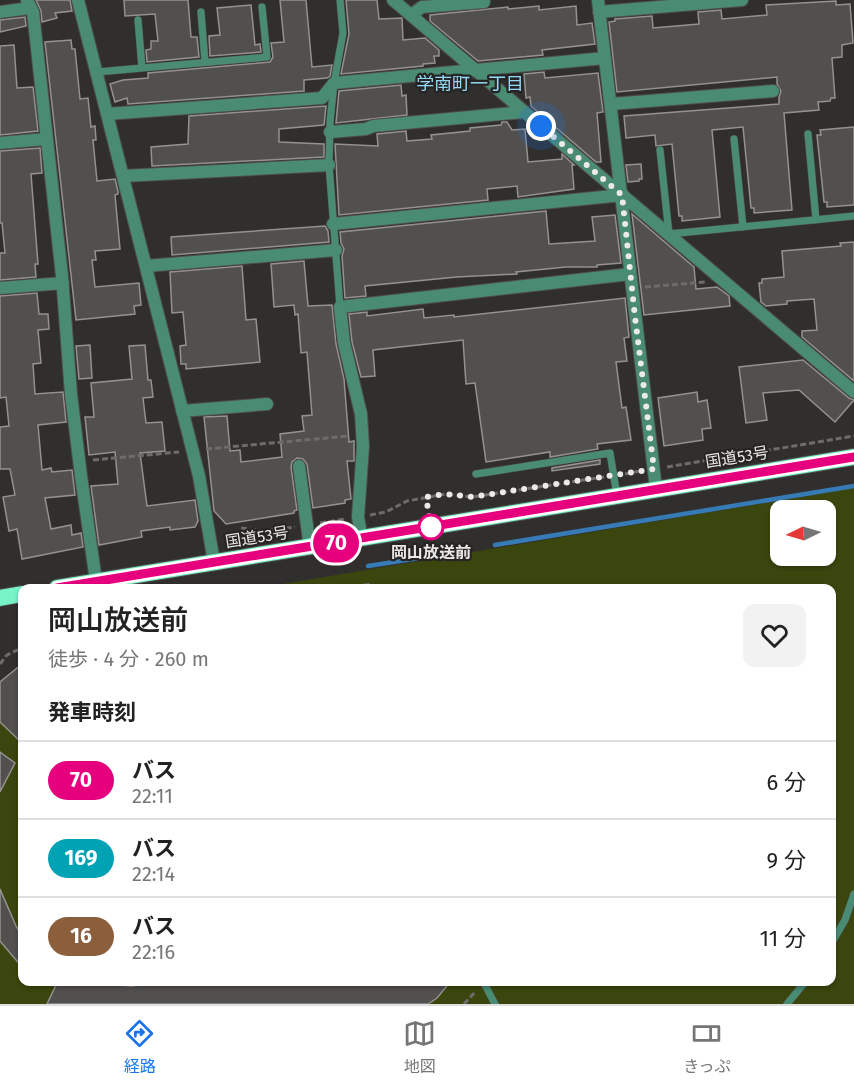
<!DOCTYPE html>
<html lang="ja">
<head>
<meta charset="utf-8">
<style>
	body { margin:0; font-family:"Fira Sans","Noto Sans JP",sans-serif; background:#f2f2f2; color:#222; height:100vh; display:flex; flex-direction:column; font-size:22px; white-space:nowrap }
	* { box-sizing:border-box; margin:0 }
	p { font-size:20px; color:#767676 }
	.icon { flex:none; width:33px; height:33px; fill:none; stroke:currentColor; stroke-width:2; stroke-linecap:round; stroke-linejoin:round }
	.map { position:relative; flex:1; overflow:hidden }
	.details { position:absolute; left:18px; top:584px; width:818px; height:402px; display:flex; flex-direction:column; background:#fff; border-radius:12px; box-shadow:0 2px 4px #0004 }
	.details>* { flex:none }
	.badge { padding:0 12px; border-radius:20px; font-size:21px; line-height:39px }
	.needle { width:39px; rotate:265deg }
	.fabs { position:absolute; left:770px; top:500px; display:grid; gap:12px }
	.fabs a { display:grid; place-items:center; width:66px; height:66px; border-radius:12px; background:#fff; box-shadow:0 2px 4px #0004; font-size:30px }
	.you { position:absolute; width:30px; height:30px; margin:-15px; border:4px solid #fff; border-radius:50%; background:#1a73e8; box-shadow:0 0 0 9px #1a73e833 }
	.map>.badge { position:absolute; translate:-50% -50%; box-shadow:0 0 0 3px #fff }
	h2 { padding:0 30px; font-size:22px; line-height:54px }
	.round { display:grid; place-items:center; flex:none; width:63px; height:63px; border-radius:12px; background:#f2f2f2 }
	.headline { display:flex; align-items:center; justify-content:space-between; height:102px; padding:0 30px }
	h1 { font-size:28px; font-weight:600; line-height:45px }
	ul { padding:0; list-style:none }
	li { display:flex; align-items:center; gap:18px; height:78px; padding:0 30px; border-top:2px solid #e0e0e0 }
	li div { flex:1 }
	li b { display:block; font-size:22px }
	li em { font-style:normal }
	li .badge { min-width:66px; font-weight:700; text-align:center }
	.dock { display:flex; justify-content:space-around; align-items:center; height:84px; border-top:2px solid #e0e0e0; background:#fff; font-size:16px; color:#767676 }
	.dock a { display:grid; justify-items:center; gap:3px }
	.dock .selected { color:#1a73e8 }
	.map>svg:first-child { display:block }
	.green { fill:#3b460e; fill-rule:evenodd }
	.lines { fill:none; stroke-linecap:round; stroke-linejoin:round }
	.stream { stroke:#377bb6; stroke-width:4.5 }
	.building { fill:#52504f; stroke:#94918f; stroke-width:1.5 }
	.service-casing { stroke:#4f4d4b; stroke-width:8 }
	.minor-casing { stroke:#4f4d4b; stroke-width:14 }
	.trunk-casing { stroke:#4f4d4b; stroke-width:18 }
	.path { stroke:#6e6c6b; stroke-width:3; stroke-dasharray:6 3; stroke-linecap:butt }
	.service { stroke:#498b73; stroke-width:7 }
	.minor { stroke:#498b73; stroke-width:12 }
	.trunk { stroke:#76f4c8; stroke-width:16 }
	.line-casing { stroke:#fff; stroke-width:14 }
	.line { stroke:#e6007e; stroke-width:9 }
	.walk { stroke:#eceae9; stroke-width:6; stroke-dasharray:0 10.8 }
	.stop-dot { fill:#fff; stroke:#e6007e; stroke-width:3 }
	.labels { text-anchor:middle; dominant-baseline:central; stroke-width:4.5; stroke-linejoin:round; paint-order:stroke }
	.street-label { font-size:16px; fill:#eceae9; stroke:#272524 }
	.stop-label { font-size:16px; font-weight:bold; fill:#eceae9; stroke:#272524 }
	.neighbourhood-label { font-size:18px; fill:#93d9f5; stroke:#272524 }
</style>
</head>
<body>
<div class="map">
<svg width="854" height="1004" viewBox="0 0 854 1004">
	<rect width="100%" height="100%" fill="#312f2d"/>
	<path class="green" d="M854,488V1004H0V682L22,664V981H831V588H259ZM780,510H825V555H780Z"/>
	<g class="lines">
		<path class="stream" d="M495,545L854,486
			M368,566L452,553"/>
	</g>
	<path class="building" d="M36,0H70L72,11L55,13L57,18L42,22L41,11Z
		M124,0H188L191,37H197L199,57L147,62L146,50L151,49V41H158L155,14L125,16Z
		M280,0H306L312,67L332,65L330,76L327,78L304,80V91L128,104L127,98L115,102L110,84L123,80L148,78V73L270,62L273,57L271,43L284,42Z
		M346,0H377L379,19L402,18L403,40L425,38L439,50V56H434L435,63L423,64V66L341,74L349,34Z
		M836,1V5L850,4L853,43L842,45V57L832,58L835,98H831L830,101L818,102L819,110L784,113L792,210L754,213V208H751L743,127L712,130L720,217L682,221V216H679L672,144L656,146L655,135L626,138L624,116L779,104V97L781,91L777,84V77L617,92L609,22L615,21V19L652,16L653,28L699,24L698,12L721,10L722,19L767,15L766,5Z
		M251,5L255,45L260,44L261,52L210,56L209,36L220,35L217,8Z
		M539,6V10L576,6L577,25L592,23L595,44L542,50L543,55L478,61L430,21V15L508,7V9Z
		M25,17L26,26L0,32V20Z
		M71,40L72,49H75L80,99L88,98L91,127L95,126L96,140H93L97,181L115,179L118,191V194L115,195L120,249L95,251L96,260H92L95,287L139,283L141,305L134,306L135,314L76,320L45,42Z
		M14,45L17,88L33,87L38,131L0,135V46Z
		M544,72L545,78L598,73L603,112L597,113L601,162H596L553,125L550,116L543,117L531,106L530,97L526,98L524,74Z
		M401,85L402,96L406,95L407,115L336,123L339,91Z
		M326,106L324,125L279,129V142L324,144V157L152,166L151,147L188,144L189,116Z
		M502,122H507L512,130L525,129L528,162L562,159V154L574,165H572L574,189L518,197L517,186L487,189L488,200L339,215L335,144L378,146L377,134L406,131L407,141L432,139L431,135L470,131V128L501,125Z
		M854,127V205L827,207V202H824L817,135H821L820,130Z
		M40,148L42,173L31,174L38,264H35L36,277L0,280V253H5L2,223H0V151Z
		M641,164L642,179H639V181L628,182L626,165Z
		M546,211L549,244L595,241L592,217L615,215L621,263L597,265V267H566L516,272L517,274L457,277L365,286L366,296L345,298L342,256L344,249L341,243L340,232Z
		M632,214L694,267L696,289L717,287L729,296L730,306L644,315Z
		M325,226L328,231L329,242L172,255L171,237Z
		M854,242V381L802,337V331L817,330L814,299L787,301V304L766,306L761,302L759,283H762V279L784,277L782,251L841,246L840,243Z
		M304,261L308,306L332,305L336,344L344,379L349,442L354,441V461H347L351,499L345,500V503L313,508L307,464L303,459L297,458L292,462L291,467L297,510L294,511V513L226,524L214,511L204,417L227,416L230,451L240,450L241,462L282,457L280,434L304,431L302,416L312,415L307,352L301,353L298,314L295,315L294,305L274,307L271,264Z
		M242,266L246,320L256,319L260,362L186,369V364H181L180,346L186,345L183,312L172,313L170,272Z
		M37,293L39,314H48L49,329L38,330L41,363L33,364L35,394L63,392L66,422L38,425L42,470L51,468L52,472L72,470L75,495L45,498L51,529L71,525L72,535L81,533L83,547L22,559L17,529L9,531L3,497L15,495L10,469H0V427L9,426L6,397L0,398V296Z
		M625,298L629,337L624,338L627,361L616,362L622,408L626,407L631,440L597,444L598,449L550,457V452L486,462L475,383L466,384L463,340L373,350L375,376L361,377L352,342L349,314L367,312V316L423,309L424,318L454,315V317Z
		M90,345L92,378L79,379L76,346Z
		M145,345L148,380H151L153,397L143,398L146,423L162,422L165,451L140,453L147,506L195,500L198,521L195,527L170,530V527L141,531L142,537L99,545L91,486L118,484L115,452L89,455L85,417H94L91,383L132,379L129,346Z
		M803,360L849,398L854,400L835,422L799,390L763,393L767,420L746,423L739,367Z
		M697,392L698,402L707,400L711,428L702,429L703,440L664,446L658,398Z
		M600,460V464L552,471V468Z
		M22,664V743L0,722V682Z
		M0,752L15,763L0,792Z
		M0,889L16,926L22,936V967L0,941Z
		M58,981H98L116,985L132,986L170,981H451L437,998L428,1004H47Z"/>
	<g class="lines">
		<defs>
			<path id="service" d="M340,0L343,33L334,83L330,122L329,165L340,307
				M201,12L205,62
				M138,20L142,68
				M97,72L267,57L262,7
				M808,134L816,220
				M734,139L743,227
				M660,150L669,234L854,216
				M476,474L610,453L617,496
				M831,944L845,920L854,894
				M484,983L495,1004
				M787,1004L806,981"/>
			<path id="minor" d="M27,0L33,12L62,276L71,394L81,476L96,581
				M78,0L199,476L214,562
				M393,0L854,392
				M598,0L656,489
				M0,12L30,8
				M599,12L742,0
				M411,15L422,7L484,2
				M611,104L773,91
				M107,114L322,98L334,83L605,58
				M330,132L366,129L373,126L524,112
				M0,143L46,139
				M123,176L329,165
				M333,224L623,195
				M146,266L336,250
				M0,288L63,283
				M182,411L267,404
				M299,466L310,548
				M362,539L358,517L363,446L361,414L344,343L340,307L630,274"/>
			<path id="trunk" d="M57,588L854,457
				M0,598L22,594"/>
		</defs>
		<use href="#service" class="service-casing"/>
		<use href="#minor" class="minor-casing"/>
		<use href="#trunk" class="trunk-casing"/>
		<path class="path" d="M645,287L705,282
			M206,449L349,436
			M93,460L179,452
			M667,467L854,436
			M625,474L640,471
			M370,515L386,512L407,501L446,494L472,497L604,477
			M320,523L346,519
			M241,528L263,531L295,527
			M346,588L371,584L378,588
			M0,664L7,655L22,648
			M464,1004L475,992"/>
		<use href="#service" class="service"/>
		<use href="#minor" class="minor"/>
		<use href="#trunk" class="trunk"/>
	</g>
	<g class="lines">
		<defs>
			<path id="line" d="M57,588L854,457"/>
		</defs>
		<use href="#line" class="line-casing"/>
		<use href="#line" class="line"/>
		<path class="walk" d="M431,527L426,497L446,494L472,497L654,469L635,317L622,195L541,126"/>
	</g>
	<circle class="stop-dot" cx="431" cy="527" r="12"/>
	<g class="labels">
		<g class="street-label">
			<text transform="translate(737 457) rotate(-9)">国道53号</text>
			<text transform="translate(257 537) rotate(-9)">国道53号</text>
		</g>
		<g class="stop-label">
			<text x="431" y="552">岡山放送前</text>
		</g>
		<g class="neighbourhood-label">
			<text x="470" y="84">学南町一丁目</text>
		</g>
	</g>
</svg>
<div class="fabs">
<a><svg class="needle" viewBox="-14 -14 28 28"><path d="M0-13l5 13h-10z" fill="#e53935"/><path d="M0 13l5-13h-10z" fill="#767676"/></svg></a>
</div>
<div class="you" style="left:541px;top:126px"></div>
<b class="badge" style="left:336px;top:543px;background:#e6007e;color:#fff">70</b>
<section class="details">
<div class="headline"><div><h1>岡山放送前</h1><p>徒歩 · 4 分 · 260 m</p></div><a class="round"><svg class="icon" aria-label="heart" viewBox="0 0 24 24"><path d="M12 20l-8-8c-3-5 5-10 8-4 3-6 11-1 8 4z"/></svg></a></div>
<h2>発車時刻</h2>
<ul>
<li><span class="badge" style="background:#e6007e;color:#fff">70</span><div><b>バス</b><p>22:11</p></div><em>6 分</em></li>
<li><span class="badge" style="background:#00a3b4;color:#fff">169</span><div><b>バス</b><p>22:14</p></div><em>9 分</em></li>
<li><span class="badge" style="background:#8b5e3c;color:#fff">16</span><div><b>バス</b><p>22:16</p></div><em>11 分</em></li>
</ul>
</section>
</div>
<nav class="dock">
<a class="selected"><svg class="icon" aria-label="directions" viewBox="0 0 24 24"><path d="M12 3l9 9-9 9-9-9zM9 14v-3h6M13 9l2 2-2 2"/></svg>経路</a>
<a><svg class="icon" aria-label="map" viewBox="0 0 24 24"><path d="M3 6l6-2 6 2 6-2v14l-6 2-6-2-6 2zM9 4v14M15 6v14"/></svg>地図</a>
<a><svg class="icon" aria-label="tickets" viewBox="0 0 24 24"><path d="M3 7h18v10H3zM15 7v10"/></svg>きっぷ</a>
</nav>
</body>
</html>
